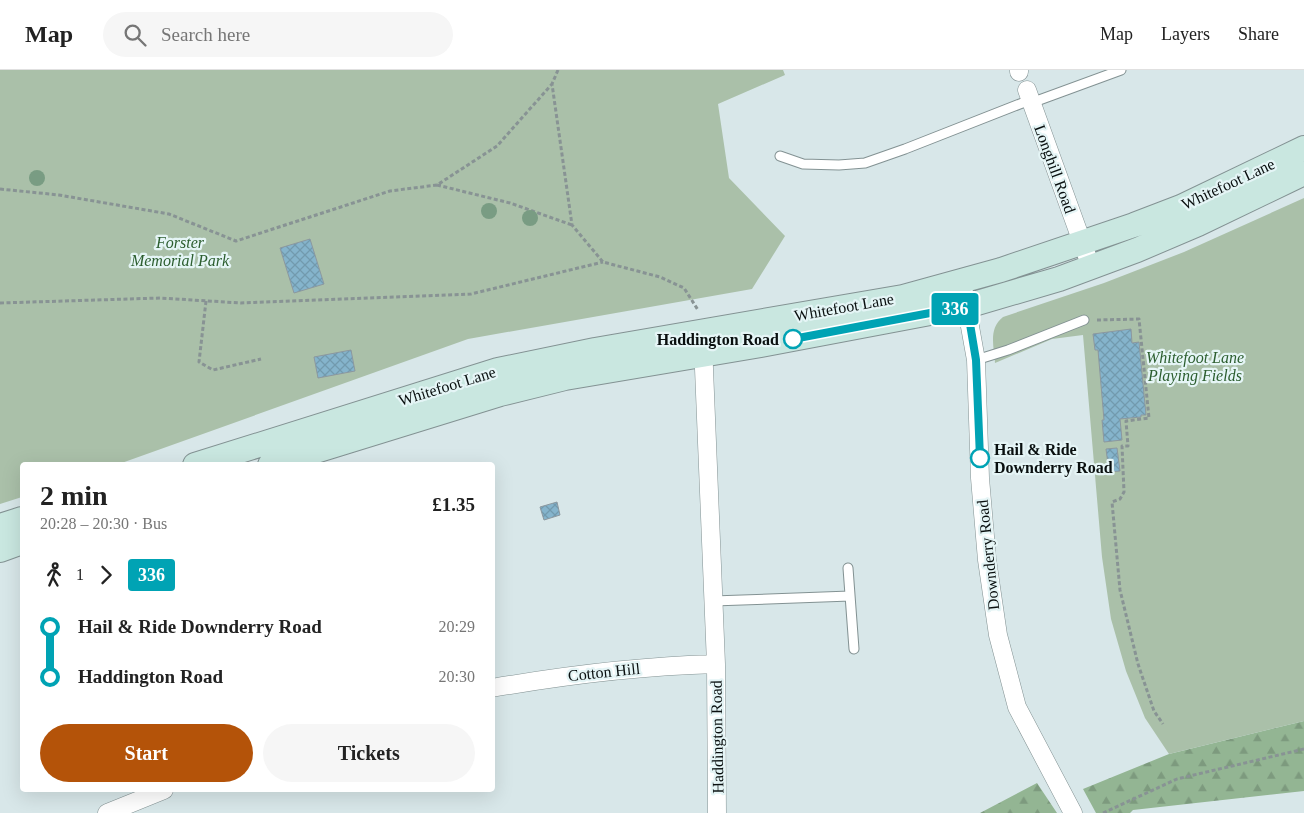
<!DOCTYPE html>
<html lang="en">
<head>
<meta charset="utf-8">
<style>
	body { margin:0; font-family:Georgia,serif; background:#f6f6f6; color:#222; height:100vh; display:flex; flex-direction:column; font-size:19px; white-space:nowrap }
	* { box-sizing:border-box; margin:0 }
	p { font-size:16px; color:#767676 }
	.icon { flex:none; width:28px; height:28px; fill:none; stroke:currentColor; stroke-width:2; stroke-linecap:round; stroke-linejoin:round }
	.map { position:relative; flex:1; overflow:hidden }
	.details { position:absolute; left:20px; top:392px; width:475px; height:330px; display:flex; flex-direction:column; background:#fff; border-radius:5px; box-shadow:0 5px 20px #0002 }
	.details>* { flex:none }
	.badge { padding:0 10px; border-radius:4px; font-size:18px; line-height:32px }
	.map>.badge { position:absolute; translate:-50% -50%; box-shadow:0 0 0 2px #fff }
	.legs { display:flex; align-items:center; gap:8px; height:55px; padding:0 20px; font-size:16px }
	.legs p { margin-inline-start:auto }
	.headline { display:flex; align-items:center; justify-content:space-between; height:85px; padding:0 20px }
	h1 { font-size:28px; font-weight:700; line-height:38px }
	.cta { display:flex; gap:10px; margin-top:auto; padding:10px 20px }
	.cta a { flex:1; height:58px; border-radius:30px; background:#b45309; color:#fff; font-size:20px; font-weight:700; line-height:58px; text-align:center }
	.cta a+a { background:#f6f6f6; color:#222 }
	ul { padding:0 20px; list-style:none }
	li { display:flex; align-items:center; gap:18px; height:50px; font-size:19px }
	li i { display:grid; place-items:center; width:8px; height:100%; margin:0 6px; background:currentColor }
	li i::after { content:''; width:12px; height:12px; margin:-6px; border:4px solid; border-radius:50%; background:#fff }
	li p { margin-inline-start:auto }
	li:first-child i { background:linear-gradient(#0000 50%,currentColor 0) }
	li:last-child i { background:linear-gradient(currentColor 50%,#0000 0) }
	header { display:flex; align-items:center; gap:30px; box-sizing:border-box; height:70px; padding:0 25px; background:#fff; border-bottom:1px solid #e0e0e0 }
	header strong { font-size:24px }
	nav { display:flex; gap:28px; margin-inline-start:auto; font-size:18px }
	.search { width:350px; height:45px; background:#f6f6f6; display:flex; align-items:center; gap:12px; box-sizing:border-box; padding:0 18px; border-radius:28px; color:#767676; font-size:19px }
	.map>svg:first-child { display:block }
	.forest { fill:url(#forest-firs) }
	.green { fill:#aac0a9 }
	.building { fill:url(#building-cross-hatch); stroke:#8c989f }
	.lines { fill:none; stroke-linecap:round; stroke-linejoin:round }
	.lane-casing { stroke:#839293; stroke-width:11 }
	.street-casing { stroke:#839293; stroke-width:19 }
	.secondary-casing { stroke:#839293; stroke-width:26 }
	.path { stroke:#889394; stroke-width:3; stroke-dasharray:4 2.5; stroke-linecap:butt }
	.lane { stroke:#fff; stroke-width:9 }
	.street { stroke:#fff; stroke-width:18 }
	.secondary { stroke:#c9e7e0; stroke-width:24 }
	.tree { fill:#799c83 }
	.line-1-casing { stroke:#fff; stroke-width:11 }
	.line-1 { stroke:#00a3b4; stroke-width:8 }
	.stop-1-dot { fill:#fff; stroke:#00a3b4; stroke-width:2.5 }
	.labels { text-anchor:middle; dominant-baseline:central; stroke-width:4.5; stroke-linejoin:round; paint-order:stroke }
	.street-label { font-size:16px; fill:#090f0f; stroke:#e5f5f6 }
	.park-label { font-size:16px; font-style:italic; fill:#2c5e2f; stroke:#e5f5f6 }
	.stop-label { font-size:16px; font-weight:bold; fill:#090f0f; stroke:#e5f5f6; text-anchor:end }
</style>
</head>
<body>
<header>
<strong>Map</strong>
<div class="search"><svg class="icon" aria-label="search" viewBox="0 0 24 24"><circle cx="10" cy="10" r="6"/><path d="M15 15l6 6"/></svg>Search here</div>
<nav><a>Map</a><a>Layers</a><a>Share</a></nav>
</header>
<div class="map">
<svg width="1304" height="743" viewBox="0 0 1304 743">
	<defs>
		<pattern id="forest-firs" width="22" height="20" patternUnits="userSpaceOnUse" patternTransform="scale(1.25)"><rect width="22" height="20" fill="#93b593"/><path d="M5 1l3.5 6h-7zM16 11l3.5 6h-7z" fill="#7d9a7e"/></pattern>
		<pattern id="building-cross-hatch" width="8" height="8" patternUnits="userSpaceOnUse" patternTransform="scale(1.25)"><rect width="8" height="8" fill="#85b4cc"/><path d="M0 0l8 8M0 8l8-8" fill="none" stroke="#729aae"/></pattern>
	</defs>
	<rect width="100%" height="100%" fill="#d8e7e9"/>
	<path class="forest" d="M1304,651V721L1133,740L1130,743H1096L1083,719L1169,684Z
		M1037,713L1057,743H980Z"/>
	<path class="green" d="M0,0H783L785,5L718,34L729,108L785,166L752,219L468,269L116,395H22V427L0,434Z
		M1304,128V651L1169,684L1145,648L1126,601L1111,549L1102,487L1083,265L1052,269L995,293C994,276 988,259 1003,247L1104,213L1184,182Z"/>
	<path class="building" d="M310,169L324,214L294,223L280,178Z
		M1131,259L1132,273L1139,272L1146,345H1141V347L1120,349L1122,370L1104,372L1102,350H1104L1098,280H1095L1093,264Z
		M351,280L355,301L318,308L314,287Z
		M1117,378L1120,401L1109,402L1106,379Z
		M557,432L560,445L544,450L540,437Z"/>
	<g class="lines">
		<defs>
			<path id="lane" d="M1031,33L1121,0
				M780,86L803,94L839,95L865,93L905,79L1030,30
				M976,290L1008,280L1084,250
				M848,498L854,579
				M713,531L850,526"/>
			<path id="street" d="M1019,0V2
				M1027,20L1091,197
				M962,212L976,290L980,408L987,490L998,565L1017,637L1073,743
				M703,274L716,594L717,743
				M492,618C567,605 640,596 716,594
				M107,743L164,720"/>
			<path id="secondary" d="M195,395L498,300L595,280L903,227L1001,200L1134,155L1181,137L1304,78
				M270,395L500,324L565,308L761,275L967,236L1059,209L1137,180L1198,154L1304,103
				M0,456L22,449
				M0,480L22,472"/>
		</defs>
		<use href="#lane" class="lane-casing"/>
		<use href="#street" class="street-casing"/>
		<use href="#secondary" class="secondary-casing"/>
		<path class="path" d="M558,0L552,14L572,155L603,192L660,207L684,218L698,240
			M437,115L510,133L572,155
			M0,119L59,125L169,144L236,171L390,121L437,115L497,76L552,14
			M206,231L199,292L213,300L261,289
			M0,233L160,228L241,233L471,224L603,192
			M1097,250L1139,249L1149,348L1126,351L1128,376H1122L1124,422L1120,429L1112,432L1120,520L1138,594L1154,641L1163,654
			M1103,743L1177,709L1304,679"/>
		<use href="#lane" class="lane"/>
		<use href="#street" class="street"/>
		<use href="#secondary" class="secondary"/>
	</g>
	<g class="tree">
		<circle cx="37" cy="108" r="8"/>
		<circle cx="489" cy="141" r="8"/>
		<circle cx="530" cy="148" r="8"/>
	</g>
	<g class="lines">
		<defs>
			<path id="line-1" d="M793,269L967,236L976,290L980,388"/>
		</defs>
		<use href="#line-1" class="line-1-casing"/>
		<use href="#line-1" class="line-1"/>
	</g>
	<g class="stop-1-dot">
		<circle cx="793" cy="269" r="9"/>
		<circle cx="980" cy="388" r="9"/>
	</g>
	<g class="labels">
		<g class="street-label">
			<text transform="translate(1055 99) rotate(70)">Longhill Road</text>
			<text transform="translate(1228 114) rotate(-25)">Whitefoot Lane</text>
			<text transform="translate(844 237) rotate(-10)">Whitefoot Lane</text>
			<text transform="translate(447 316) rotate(-17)">Whitefoot Lane</text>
			<text transform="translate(988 485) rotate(-96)">Downderry Road</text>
			<text transform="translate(604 602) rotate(-6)">Cotton Hill</text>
			<text transform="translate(717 667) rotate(-91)">Haddington Road</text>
		</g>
		<g class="park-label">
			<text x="180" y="172">Forster<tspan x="180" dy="18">Memorial Park</tspan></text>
			<text x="1195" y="287">Whitefoot Lane<tspan x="1195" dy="18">Playing Fields</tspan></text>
		</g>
		<g class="stop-label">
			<text x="779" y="269">Haddington Road</text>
			<text x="994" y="379" text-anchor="start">Hail &amp; Ride<tspan x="994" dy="18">Downderry Road</tspan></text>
		</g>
	</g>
</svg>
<b class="badge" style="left:955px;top:239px;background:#00a3b4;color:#fff">336</b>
<section class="details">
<div class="headline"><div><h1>2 min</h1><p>20:28 – 20:30 · Bus</p></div><b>£1.35</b></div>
<div class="legs"><svg class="icon" aria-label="walk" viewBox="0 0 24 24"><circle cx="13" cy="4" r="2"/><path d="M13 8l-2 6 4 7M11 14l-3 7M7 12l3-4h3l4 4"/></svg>1<svg class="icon" aria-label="forward" viewBox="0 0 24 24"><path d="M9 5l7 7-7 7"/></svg><b class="badge" style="background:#00a3b4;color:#fff">336</b></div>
<ul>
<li><i style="color:#00a3b4"></i><b>Hail &amp; Ride Downderry Road</b><p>20:29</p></li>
<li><i style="color:#00a3b4"></i><b>Haddington Road</b><p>20:30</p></li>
</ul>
<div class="cta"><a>Start</a><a>Tickets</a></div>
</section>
</div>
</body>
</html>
